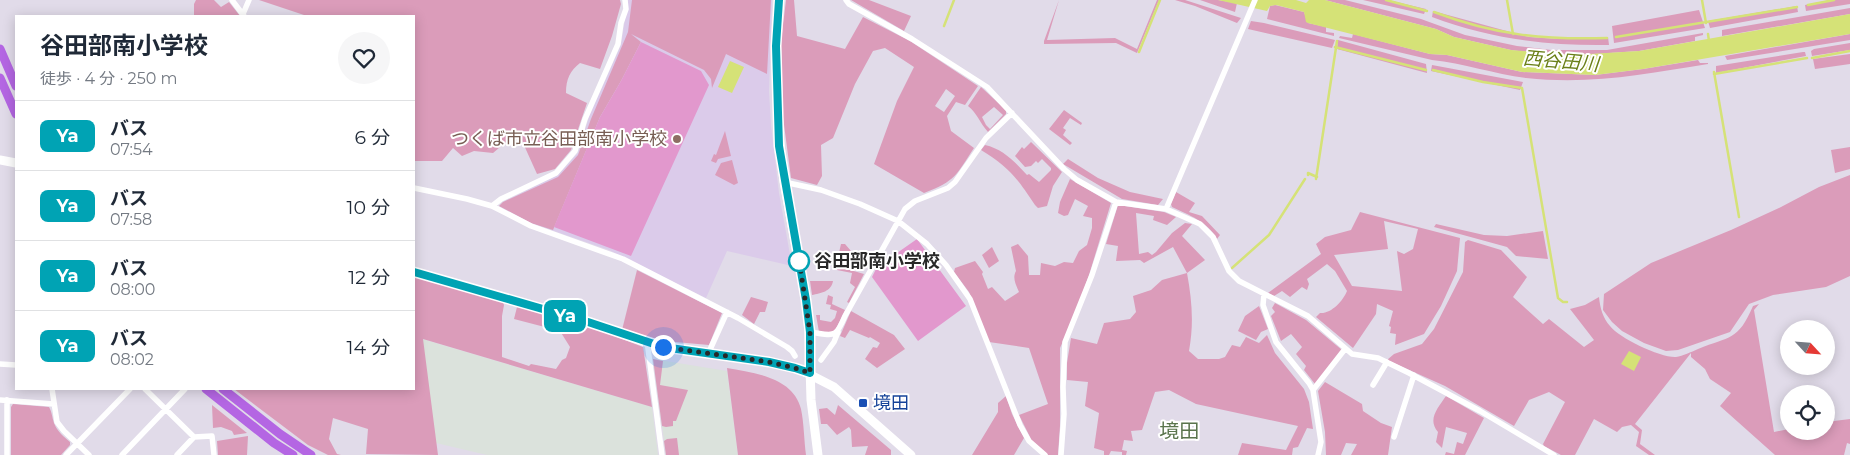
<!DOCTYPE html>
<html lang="ja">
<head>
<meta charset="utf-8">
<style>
	body { margin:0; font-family:Montserrat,"Noto Sans JP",sans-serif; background:#f6f6f7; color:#1f2937; height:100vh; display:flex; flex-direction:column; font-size:19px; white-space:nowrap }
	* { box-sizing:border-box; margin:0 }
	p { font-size:16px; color:#747a83 }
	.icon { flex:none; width:28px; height:28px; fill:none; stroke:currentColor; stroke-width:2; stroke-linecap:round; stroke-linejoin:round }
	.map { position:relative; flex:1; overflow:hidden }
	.panel { position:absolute; left:15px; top:15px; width:400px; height:375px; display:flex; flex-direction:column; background:#fff; border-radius:0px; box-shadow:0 2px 12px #0003 }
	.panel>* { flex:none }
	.badge { padding:0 10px; border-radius:8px; font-size:18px; line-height:32px }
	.needle { width:32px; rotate:116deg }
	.controls { position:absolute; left:1780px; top:320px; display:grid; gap:10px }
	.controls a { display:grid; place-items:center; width:55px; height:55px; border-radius:50%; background:#fff; box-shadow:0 2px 12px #0003; font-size:25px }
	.you { position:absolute; width:25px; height:25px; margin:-12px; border:4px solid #fff; border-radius:50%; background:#1a73e8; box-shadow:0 0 0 8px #1a73e833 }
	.map>.badge { position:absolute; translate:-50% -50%; box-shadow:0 0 0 2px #fff }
	.round { display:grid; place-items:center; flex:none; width:52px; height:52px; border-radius:26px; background:#f6f6f7 }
	.overview { display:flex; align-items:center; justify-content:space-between; height:85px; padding:0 25px }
	h1 { font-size:24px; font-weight:700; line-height:38px }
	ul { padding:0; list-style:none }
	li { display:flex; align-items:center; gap:15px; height:70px; padding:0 25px; border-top:1px solid #e0e1e3 }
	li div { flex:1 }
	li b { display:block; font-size:19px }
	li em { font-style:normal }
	li .badge { min-width:55px; font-weight:700; text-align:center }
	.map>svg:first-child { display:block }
	.industrial { fill:#dbe2dc }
	.education { fill:#dbcbea }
	.green { fill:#db9cba; fill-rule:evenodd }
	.pitch { fill:#e298cd }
	.water { fill:#d5e277 }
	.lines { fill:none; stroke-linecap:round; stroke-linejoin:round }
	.stream { stroke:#d5e277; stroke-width:2.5 }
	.street { stroke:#fff; stroke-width:5.5 }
	.secondary { stroke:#fff; stroke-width:9 }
	.primary { stroke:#b466e3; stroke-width:9 }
	.line-casing { stroke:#fff; stroke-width:11 }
	.line { stroke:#00a3b4; stroke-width:8 }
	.walk { stroke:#282828; stroke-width:5; stroke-dasharray:0 9 }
	.education-dot { fill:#8d6e63; stroke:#fff; stroke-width:2 }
	.stop-dot { fill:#fff; stroke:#00a3b4; stroke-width:2.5 }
	.transit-dot { fill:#1a4fb4; stroke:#fff; stroke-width:2 }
	.labels { text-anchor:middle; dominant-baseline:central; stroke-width:4; stroke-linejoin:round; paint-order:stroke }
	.education-label { font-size:18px; fill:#785e54; stroke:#fff; text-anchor:end }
	.stop-label { font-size:18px; font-weight:bold; fill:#282828; stroke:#fff; text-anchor:start }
	.transit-label { font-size:18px; fill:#164399; stroke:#fff; text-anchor:start }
	.water-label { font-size:19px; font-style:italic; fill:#6a7f18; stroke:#fff }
	.quarter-label { font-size:20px; fill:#5a744d; stroke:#fff }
</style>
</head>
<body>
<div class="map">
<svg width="1850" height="455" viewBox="0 0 1850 455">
	<rect width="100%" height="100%" fill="#e1dbe9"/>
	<path class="industrial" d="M422,339L652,407L658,455H487L436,443Z
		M653,359L727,371L738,455H666Z"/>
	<path class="education" d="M628,0H772L769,91L771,125L779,193L792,266L727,251L706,298L609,250L531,223L499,206L503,202L558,175L578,153L589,117L621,45Z"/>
	<path class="green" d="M196,0H214L221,7L229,2L240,16H194V4Z
		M259,0H620L621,4L612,36L600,69L580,63C570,71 566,79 566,93L587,103L571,150L555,169L537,174L518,132L493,153L474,151L462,156L453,148L442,161H414V16H307Z
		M632,0H771L767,74L726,54L712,88L711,79L704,70L631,34L641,42L621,81L600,117L553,230L531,223L499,206L503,202L558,177L578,155L591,119L628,32Z
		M786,0H794L797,36L845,49L863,17L910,41L978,86L965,105L956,102L947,116L951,131L974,148C956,175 956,181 924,193L874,164L897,101L914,67L885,48L873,51L855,84L833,138L821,145L822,176L817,185L791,178L783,117L781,42ZM946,89L955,96L944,112L935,106Z
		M851,0H869L911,16L904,31Z
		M1059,0L1047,40L1115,38L1137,49L1157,0H1159L1137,53L1116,43L1044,44V41Z
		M1175,0H1185L1241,18L1237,23L1195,6Z
		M1200,0H1218L1237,3L1235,12Z
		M1325,0H1345L1421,19L1465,35L1517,46L1551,50H1607L1703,33V35L1695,37V41L1639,51L1594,54H1543L1511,50L1454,37L1436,29Z
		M1363,0H1388L1426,9L1424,14Z
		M1830,0H1850V4L1806,11L1805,5Z
		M1275,5L1304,12L1308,23L1326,27V32L1334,33V36L1267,19L1270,6Z
		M1797,6L1798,12L1710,28L1708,21Z
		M1850,8V14L1722,36V30Z
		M1699,10L1705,28L1614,43L1612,26Z
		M1433,11L1529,37L1559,39L1608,37L1609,45C1548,46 1490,39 1432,17Z
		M1251,21L1264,23L1335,40L1332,48L1248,29Z
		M1353,34L1430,54L1447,55L1522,72L1595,75L1643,69L1698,60L1700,63H1708V64C1645,74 1591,85 1526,78C1494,74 1463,63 1432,60L1339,38L1340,36L1352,38Z
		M1850,34V40L1727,60L1725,56Z
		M1338,40L1426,64L1427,73L1337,49Z
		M1850,43V50L1812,56L1811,51L1814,49Z
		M1803,52H1805L1806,56L1716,73V66Z
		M1850,54V64L1815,69L1813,59Z
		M1432,65L1523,82L1520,90L1431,71Z
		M981,87L1006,110V114L988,132C980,123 977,113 968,106ZM994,107L1003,115L990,129L986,125L982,117Z
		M1064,110L1082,123L1081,125L1070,118L1063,128L1066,130L1063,135L1072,143L1070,145L1049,129Z
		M725,131L731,156L718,159L716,163L711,161L714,154L716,155Z
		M1031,142L1062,172L1053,186L1047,206L1038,208L1035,205C1017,178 1009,167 981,150L985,145C1003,149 1015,162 1027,175L1029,174L1039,182L1051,170V168L1042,159L1038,163L1036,161L1031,166L1025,167L1015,156L1022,147L1024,149Z
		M1850,147V169L1835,173L1831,150Z
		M1068,159L1098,178L1130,192L1163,199L1158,205L1122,199L1063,164Z
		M732,160L738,183L734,185L715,175L721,163Z
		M1850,175V276L1826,287L1773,295L1749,304L1730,332L1678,350L1666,351L1644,343L1622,331L1612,322L1603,310L1604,294L1651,263L1731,230L1781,207L1819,187Z
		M1070,179L1111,203L1089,275L1075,314L1060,348V426L1058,455H1048L1032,441L1019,415L1048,404L1029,348L989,342L969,292L954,272L955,268L975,261L983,272L982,274L988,289L992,287L1005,301L1019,292C1016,285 1012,278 1016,271L1011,247L1018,244L1028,256L1029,275H1040L1041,263L1055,266L1064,262L1073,263L1079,251L1087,245L1092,228V218L1083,216L1088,206L1075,199L1068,215L1064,216L1058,213L1060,202Z
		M1176,192L1195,203L1189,212L1202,216L1220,235L1217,239C1208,222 1189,215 1172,207L1171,204Z
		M1118,205L1164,212L1176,217L1167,225L1153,220L1154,216L1136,213L1139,254L1148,252L1152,255L1156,252L1172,233L1185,223L1192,224L1182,236L1205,260L1187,273C1192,300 1194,324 1189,351L1198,359H1219L1225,357L1232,345L1240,347L1246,337L1259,343L1267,335L1275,353L1304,389L1309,402L1313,429L1307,428L1298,447L1293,448L1292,455H1238L1242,443L1286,450L1298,426L1196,404L1169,390L1155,392L1142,430L1131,431L1133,441L1124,440L1122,450L1127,451L1126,455H1122V452L1111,451L1109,455H1104V451L1094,448L1099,413L1085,406L1088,382L1067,380V363L1071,338L1097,344L1104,323L1130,319L1136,312L1133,296L1151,290L1162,280L1187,273L1173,247L1144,263L1140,260L1116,261L1118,246L1106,244Z
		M1360,212L1460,238L1457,271L1441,306L1427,329L1424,334L1395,345L1396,334L1390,333L1391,327L1389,326L1393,311L1377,304L1376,314L1353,348L1316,317L1320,313C1331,314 1343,301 1347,291L1335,271L1327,264L1307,279L1309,284L1307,290L1302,287L1290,297L1282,291L1274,296L1268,293L1321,254L1316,244L1325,237L1351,230ZM1384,221L1418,229L1413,249L1404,254L1397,251L1402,291L1352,286L1334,255L1388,249Z
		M1436,224L1484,235L1507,236L1543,231L1548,259L1516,256L1507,247L1434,227Z
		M1468,240L1501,250L1527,277L1513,297L1543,324L1549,319L1584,347L1594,340L1570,309L1585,305L1599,297C1600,308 1603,318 1610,326C1619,338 1661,358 1676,357C1683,356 1691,352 1698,349C1730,336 1738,341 1753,306L1759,304L1754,310L1774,432L1789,429V431H1826V422L1850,419V444L1847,443L1844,455H1775L1720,406L1731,393L1710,379L1705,369L1691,357V353L1635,424L1642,430L1640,444L1655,455H1649L1636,446L1639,432L1631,425L1622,427L1617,432L1594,419L1575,455H1561L1544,446L1543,444L1565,402L1549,392L1529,400L1514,426L1445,386L1387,360L1394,354L1422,344L1434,329L1463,272L1465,242Z
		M841,244H845L851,251L849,266L846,268V263L842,261V258L838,257Z
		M992,247L999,261L989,268L982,255Z
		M837,263L841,264L840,267L864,274L849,303L847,302L855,287L850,283L852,273L837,270Z
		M637,270L722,313L709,345L664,341L622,330Z
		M414,276L503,302L504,305L502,316V357L529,366L531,364L556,369L562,360L566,358L570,347L560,331L514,319L517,307L586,325L643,347L652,407L423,339L438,455L366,454L368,429L333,418L329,439L337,454L341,455H328L308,445L234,389H414Z
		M810,281H833C831,292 821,293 812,295Z
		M828,295L833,297L832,304L845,310L834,333L819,332L816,315H820V320L831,322L835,318L837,311L830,309L831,305L826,304Z
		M751,297L768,302L765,312H760L754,324L742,315Z
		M1275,303L1306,320L1342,350L1315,384L1304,370L1306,366L1296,354L1302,347L1291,334L1281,341L1271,316L1275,312L1272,308Z
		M1259,306L1268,329L1261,332L1256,340L1238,331L1245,316Z
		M851,311L894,335L905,349L877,368L865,359L873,347L877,348L880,343L870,337L869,338L850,330L845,338L840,336Z
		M653,359L663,361L660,385L688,390L676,421H673V426L666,427L662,426Z
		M727,368C754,373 793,377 801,409C804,423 804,440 806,455H738Z
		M1325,382L1362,404L1363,411L1381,423L1392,427L1388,455H1351L1357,444L1346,443L1341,455H1326L1325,432L1318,391Z
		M1006,396L1012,414L1024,438L1014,455H972L998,412V403Z
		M1446,396L1484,418L1465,455H1445L1446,452L1454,454L1457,442L1463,444L1467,433L1446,427L1442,448L1436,442L1438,432C1427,419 1438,408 1446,396Z
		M13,404L49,407C52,412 52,417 54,423C57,431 64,437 70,442V445L61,455H11V407Z
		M212,405L247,433L234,435L232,431L221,427L213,428Z
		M838,405L891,450V455H865L868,446L852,447L851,430L849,427L837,435L827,424H821L819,409L827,408L835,415Z
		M248,436L247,455H218L217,441Z
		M677,438L679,455H666L664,441L667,439Z"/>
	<path class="pitch" d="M641,42L701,71L709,85L631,256L554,227L600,117L621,81Z
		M917,239L966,306L918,341L872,277L877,267Z"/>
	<path class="water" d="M1218,0H1296L1306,3L1309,0H1325L1436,29L1454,37L1511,50L1573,55L1639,51L1850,14V34L1643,69L1595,75L1522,72L1447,55L1430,54L1308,23L1306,22L1304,12L1276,5L1270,6L1267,11Z
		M730,61L744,67L732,93L718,87Z
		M1629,351L1641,357L1634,371L1621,364Z"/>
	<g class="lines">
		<path class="stream" d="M1386,0L1427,11
			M1507,0L1513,34
			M1702,0L1706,23
			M1808,5L1834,0
			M1434,12C1495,35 1543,40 1607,38
			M944,26L954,0
			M1708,34L1709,41
			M1616,37L1797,7
			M1335,47L1426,70
			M1139,52L1160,0
			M1812,58L1850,51
			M1433,70L1483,82L1522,88L1558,298L1563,302H1567
			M1714,72L1739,217
			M1714,74L1807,58
			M1308,175V173L1317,177
			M1316,179L1337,41
			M1232,268L1269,235L1305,179"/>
		<path class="street" d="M232,0L244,16
			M846,0L849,4L912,39L987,87L1064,169L1077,180L1116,202L1166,209L1200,224L1213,237L1229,271L1239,281L1308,316L1352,354L1378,358L1409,373L1480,411L1554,455
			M243,14L249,0
			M784,182L821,190L860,204L898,221L927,244L946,265L970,299L1020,425L1029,441L1045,455
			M414,188L467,199L492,206L531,226L623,259L738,318L787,347L792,351L795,356
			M492,206L501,199L556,173L575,151L585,119L618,44L621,23L626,9L625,0
			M1166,209L1255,0
			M1264,294L1263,305L1276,342L1309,383L1313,390L1321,442L1318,455
			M809,332C834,335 835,340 845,316L905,209L915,201L948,188L955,182L986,138L1012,113
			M647,341L662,455
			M708,354L727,312
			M821,360L834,342L838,332
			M0,364L16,365
			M1373,385L1387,362
			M52,389L57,422L64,431L89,455
			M145,389L194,437L212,436L214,455
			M1313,390L1345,349
			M0,400L54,404
			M1394,437L1414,375
			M7,455V400
			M66,455L130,389
			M122,455L185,389
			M177,455L194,437
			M1061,455L1064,414L1063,387L1065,342L1092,275L1116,202"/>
		<path class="secondary" d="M779,0L776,46L778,125L784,182L806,301L809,332L811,400L818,455
			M0,160L16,163
			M414,272L588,322L663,347L769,362L799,369L834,387L911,455"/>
		<path class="primary" d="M0,49L16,86
			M0,78L16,114
			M206,389L274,443L293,455
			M223,389L280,434L311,455"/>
	</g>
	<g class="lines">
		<defs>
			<path id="line" d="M414,272L588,322L663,347L769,362L795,368L810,373V332L806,300L779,146L776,46L779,0"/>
		</defs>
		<use href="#line" class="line-casing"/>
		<use href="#line" class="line"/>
		<path class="walk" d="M663,347L769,362L795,368L810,373V332L798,253L799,261"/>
	</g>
	<circle class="education-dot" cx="677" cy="139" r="5"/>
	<circle class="stop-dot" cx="799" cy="261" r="10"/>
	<rect class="transit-dot" x="858" y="398" width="10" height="10" rx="2.5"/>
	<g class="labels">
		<g class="education-label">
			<text x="667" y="139">つくば市立谷田部南小学校</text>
		</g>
		<g class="stop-label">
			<text x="814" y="261">谷田部南小学校</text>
		</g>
		<g class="transit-label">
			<text x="873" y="403">境田</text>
		</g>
		<g class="water-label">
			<text transform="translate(1561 61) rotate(5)">西谷田川</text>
		</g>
		<g class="quarter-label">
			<text x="1179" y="431">境田</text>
		</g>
	</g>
</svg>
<div class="controls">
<a><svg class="needle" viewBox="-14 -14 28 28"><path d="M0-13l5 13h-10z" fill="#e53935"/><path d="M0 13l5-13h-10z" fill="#747a83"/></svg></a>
<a><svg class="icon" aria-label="locate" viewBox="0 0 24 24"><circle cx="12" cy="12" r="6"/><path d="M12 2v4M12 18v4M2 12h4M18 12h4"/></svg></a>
</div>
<div class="you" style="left:663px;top:347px"></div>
<b class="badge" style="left:565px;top:316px;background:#00a3b4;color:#fff">Ya</b>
<section class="panel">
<div class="overview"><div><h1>谷田部南小学校</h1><p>徒歩 · 4 分 · 250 m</p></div><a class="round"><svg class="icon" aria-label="heart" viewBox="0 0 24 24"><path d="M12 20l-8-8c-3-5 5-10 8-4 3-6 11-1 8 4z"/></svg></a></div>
<ul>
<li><span class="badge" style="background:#00a3b4;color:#fff">Ya</span><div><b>バス</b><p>07:54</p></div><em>6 分</em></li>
<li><span class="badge" style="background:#00a3b4;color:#fff">Ya</span><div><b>バス</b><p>07:58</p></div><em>10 分</em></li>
<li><span class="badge" style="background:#00a3b4;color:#fff">Ya</span><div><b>バス</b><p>08:00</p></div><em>12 分</em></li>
<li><span class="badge" style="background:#00a3b4;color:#fff">Ya</span><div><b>バス</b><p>08:02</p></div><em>14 分</em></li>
</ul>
</section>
</div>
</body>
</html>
